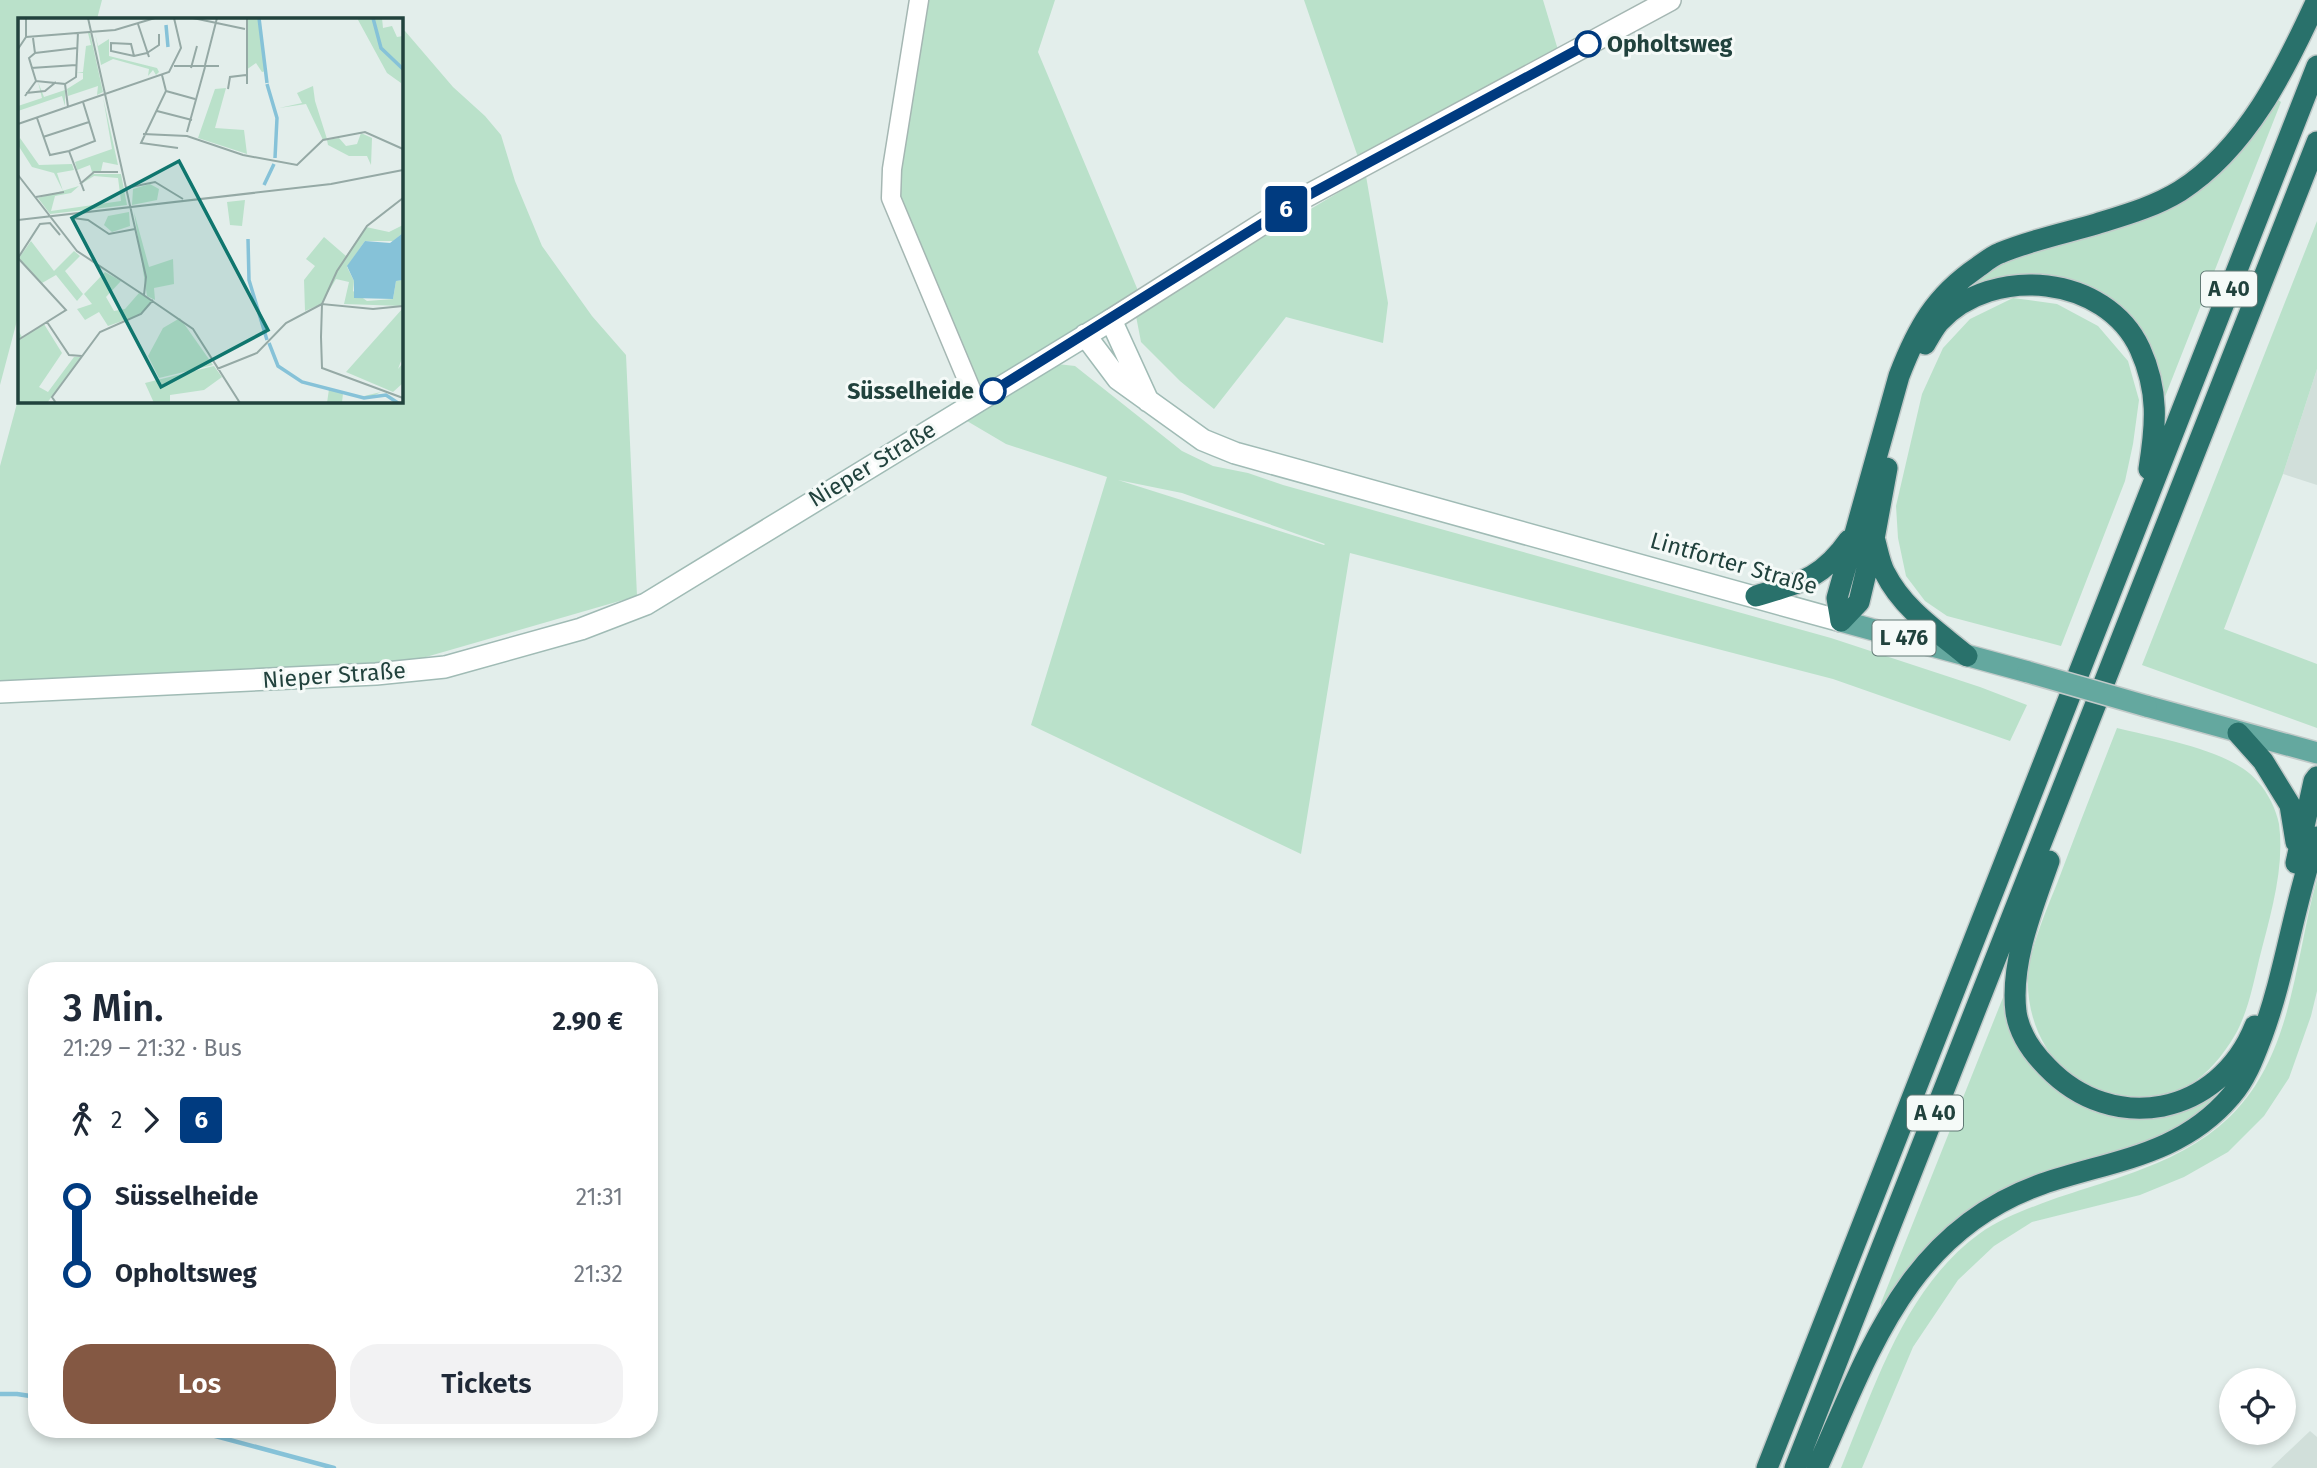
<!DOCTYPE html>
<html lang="de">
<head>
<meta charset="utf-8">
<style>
	body { margin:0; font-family:"Fira Sans",sans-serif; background:#f2f2f3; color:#1f2937; height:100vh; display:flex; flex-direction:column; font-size:26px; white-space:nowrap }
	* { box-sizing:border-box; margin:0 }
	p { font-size:23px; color:#747a83 }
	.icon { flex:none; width:38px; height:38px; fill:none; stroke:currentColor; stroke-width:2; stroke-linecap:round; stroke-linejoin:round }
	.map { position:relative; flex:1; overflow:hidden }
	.sheet { position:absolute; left:28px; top:962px; width:630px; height:476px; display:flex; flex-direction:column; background:#fff; border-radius:28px; box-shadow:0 4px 10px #0003 }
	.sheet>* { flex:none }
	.badge { padding:0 14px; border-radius:5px; font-size:24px; line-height:46px }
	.fabs { position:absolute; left:2219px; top:1368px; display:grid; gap:14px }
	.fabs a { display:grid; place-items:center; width:77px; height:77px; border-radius:50%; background:#fff; box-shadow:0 4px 10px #0003; font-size:35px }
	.map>.badge { position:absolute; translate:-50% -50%; box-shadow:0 0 0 4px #fff }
	.legs { display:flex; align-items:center; gap:10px; height:77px; padding:0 35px; font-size:23px }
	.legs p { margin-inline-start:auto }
	.head { display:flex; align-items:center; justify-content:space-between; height:119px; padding:0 35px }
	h1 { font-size:38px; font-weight:600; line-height:52px }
	.button { display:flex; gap:14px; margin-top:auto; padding:14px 35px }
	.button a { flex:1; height:80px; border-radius:28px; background:#845843; color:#fff; font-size:28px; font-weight:600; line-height:80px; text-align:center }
	.button a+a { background:#f2f2f3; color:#1f2937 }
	ul { padding:0 35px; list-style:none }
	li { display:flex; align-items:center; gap:24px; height:77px; font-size:26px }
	li i { display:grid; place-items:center; width:10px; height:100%; margin:0 9px; background:currentColor }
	li i::after { content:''; width:18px; height:18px; margin:-9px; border:5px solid; border-radius:50%; background:#fff }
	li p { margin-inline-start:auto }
	li:first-child i { background:linear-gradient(#0000 50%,currentColor 0) }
	li:last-child i { background:linear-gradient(currentColor 50%,#0000 0) }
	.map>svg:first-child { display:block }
	.built { fill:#d1dfda }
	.green { fill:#bae1ca; fill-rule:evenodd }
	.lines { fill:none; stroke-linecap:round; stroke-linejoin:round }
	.stream { stroke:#86c2d8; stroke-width:4.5 }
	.minor-casing { stroke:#a5b7b3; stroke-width:21 }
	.tertiary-casing { stroke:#a5b7b3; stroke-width:24 }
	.secondary-casing { stroke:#a0bbb5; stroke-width:24 }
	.primary-casing { stroke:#c1cac9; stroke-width:24 }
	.motorway-casing { stroke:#c1cac9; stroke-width:24 }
	.minor { stroke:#fff; stroke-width:18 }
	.tertiary { stroke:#fff; stroke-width:21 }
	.secondary { stroke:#fff; stroke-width:21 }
	.primary { stroke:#64a89f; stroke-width:21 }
	.motorway { stroke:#29716b; stroke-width:21 }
	.primary-bridge-casing { stroke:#c1cac9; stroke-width:24; stroke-linecap:butt }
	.primary-bridge { stroke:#64a89f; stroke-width:21 }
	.line-1-casing { stroke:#fff; stroke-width:16 }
	.line-1 { stroke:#003b80; stroke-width:10 }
	.stop-1-dot { fill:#fff; stroke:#003b80; stroke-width:3.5 }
	.labels { text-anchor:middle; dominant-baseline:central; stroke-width:6; stroke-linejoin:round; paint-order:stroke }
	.shield { fill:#f5faf8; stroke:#617975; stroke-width:2 }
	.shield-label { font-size:21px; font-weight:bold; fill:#21423d }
	.stop-label { font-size:23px; font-weight:bold; fill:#21423d; stroke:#f5faf8; text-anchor:start }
	.street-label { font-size:23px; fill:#21423d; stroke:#f5faf8 }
	.inset-river { fill:none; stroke:#86c2d8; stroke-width:3.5 }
	.inset-road { fill:none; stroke:#95a9a5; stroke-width:2 }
	.view { fill:#0f766e; fill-opacity:0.15; stroke:#0f766e; stroke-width:3.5 }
	.inset-edge { fill:none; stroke:#21423d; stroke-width:3.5 }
</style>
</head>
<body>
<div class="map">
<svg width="2317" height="1468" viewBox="0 0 2317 1468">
	<rect width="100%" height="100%" fill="#e3eeeb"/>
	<path class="built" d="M2317,369V485L2283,474Z
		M2310,1431L2317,1437V1468H2271Z"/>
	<path class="green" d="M0,0H102L97,19H19V313L0,385Z
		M929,0H1055L1038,52L1139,293L1084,323L980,387L973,380L899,207L898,170Z
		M1304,0H1543L1558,50L1361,166Z
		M401,31H405L453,87L485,116L501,135L515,181L542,246L592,316L626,355L637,596L405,663L0,684V466L19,396V401H401Z
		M2277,99L2281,102L2159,412L2154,368L2064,281L1946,302L2007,258L2134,219Z
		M1366,176L1388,303L1383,343L1286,317L1214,409L1180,381L1141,342L1136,316L1205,272Z
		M2317,221V369L2283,474L2224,629L2317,664V728L2142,665Z
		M2013,298L2057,304L2098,326L2128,361L2139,400L2133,444L2125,481L2061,646L1947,616L1925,601L1906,576L1898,538L1896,506L1922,394L1943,348L1970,319Z
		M1057,364L1075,366L1182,451L1213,466L1248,473L1283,485L1831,638L1980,687L2027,705L2010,741L1833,679L1350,553L1301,854L1031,725L1107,477L1006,444L967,421ZM1118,480L1182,493L1325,544L1324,545Z
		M2117,728C2156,738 2233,750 2258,782C2268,793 2276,809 2279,824C2285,869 2270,916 2259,960C2253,985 2248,1012 2235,1035C2223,1055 2209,1073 2189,1085C2176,1092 2158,1096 2143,1097C2074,1103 2025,1043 2028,976C2029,950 2048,906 2058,881C2077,830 2097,779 2117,728Z
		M2317,879V991L2311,1016L2289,1078L2264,1116L2228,1152L2184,1177L2140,1195L2032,1222L1994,1246L1958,1280L1913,1347L1862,1468H1841C1875,1386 1905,1288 1979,1234C2001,1218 2027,1209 2051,1200C2126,1174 2208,1158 2255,1086C2294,1026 2298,947 2317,879Z
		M2010,980L2026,1058L2057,1091L2094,1112L2126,1118L2159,1115L2246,1067L2181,1132L2007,1192L1883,1314L1881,1303Z"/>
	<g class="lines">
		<path class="stream" d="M0,1394H17L37,1397
			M193,1430L334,1468"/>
		<defs>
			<path id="minor" d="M919,0L892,169L891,198L976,401"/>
			<path id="tertiary" d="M1111,320L1303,198L1670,0"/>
			<path id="secondary" d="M1085,335L1118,379L1203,440L1235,453L1841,621
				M0,692L376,674L445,667L581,629L646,604L1111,320L1148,401"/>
			<path id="primary" d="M1841,621L2028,672
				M2146,706L2317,753"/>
			<path id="motorway" d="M1925,344C1929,337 1934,328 1939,322C1993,264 2106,275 2140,349C2159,391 2156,425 2149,469
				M1875,541C1878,552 1880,564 1885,573C1903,609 1937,631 1967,656
				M1756,596C1799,583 1822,579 1849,540
				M1841,621L1837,598L1899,376C1917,329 1935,296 1978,267C1985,262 1992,256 2000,253C2031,240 2065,233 2096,224C2125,215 2154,207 2180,191C2247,148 2285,70 2317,0
				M1841,621L1859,602L1874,539L1887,468
				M2238,733L2263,761L2290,805L2296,842
				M2049,861C2033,907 2010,962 2016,1012C2019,1033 2032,1052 2047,1067C2113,1136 2219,1116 2255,1026
				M2296,863L2314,781L2317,777
				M1767,1468L2317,66
				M1795,1468L2317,142
				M1817,1468C1870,1350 1908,1231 2042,1184C2112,1160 2180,1156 2231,1096C2246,1079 2254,1057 2262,1036C2286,971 2294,902 2317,837"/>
		</defs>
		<use href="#minor" class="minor-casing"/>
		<use href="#tertiary" class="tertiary-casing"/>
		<use href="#secondary" class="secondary-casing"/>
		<use href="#primary" class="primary-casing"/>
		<use href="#motorway" class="motorway-casing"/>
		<use href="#minor" class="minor"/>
		<use href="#tertiary" class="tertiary"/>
		<use href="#secondary" class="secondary"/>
		<use href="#primary" class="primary"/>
		<use href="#motorway" class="motorway"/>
		<defs>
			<path id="primary-bridge" d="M2028,672L2146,706"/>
		</defs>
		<use href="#primary-bridge" class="primary-bridge-casing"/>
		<use href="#primary-bridge" class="primary-bridge"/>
	</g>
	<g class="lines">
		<defs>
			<path id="line-1" d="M993,391L1303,198L1588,44"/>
		</defs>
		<use href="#line-1" class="line-1-casing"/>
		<use href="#line-1" class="line-1"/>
	</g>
	<g class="stop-1-dot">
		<circle cx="1588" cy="44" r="12"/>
		<circle cx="993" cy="391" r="12"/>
	</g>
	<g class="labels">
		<g class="shield">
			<rect x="2201" y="271.5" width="56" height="35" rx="5"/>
			<rect x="1872.5" y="620.5" width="63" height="35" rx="5"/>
			<rect x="1907" y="1095.5" width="56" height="35" rx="5"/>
		</g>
		<g class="shield-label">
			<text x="2229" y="289">A 40</text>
			<text x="1904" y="638">L 476</text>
			<text x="1935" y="1113">A 40</text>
		</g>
		<g class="stop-label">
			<text x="1607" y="44">Opholtsweg</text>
			<text x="974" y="391" text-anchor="end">Süsselheide</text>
		</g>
		<g class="street-label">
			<text transform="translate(872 464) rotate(-31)">Nieper Straße</text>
			<text transform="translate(1734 563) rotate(16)">Lintforter Straße</text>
			<text transform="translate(334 675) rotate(-4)">Nieper Straße</text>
		</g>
	</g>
	<g transform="translate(18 18)">
		<rect width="385" height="385" fill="#e3eeeb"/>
		<path d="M229,0H241L248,53L244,54L238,45L228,52ZM339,0H364L365,10L374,8L379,19L385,18L383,65L369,55ZM70,15H72L85,74L79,77L80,68L50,78L49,71L65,61V55L58,54H65L68,28L73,27ZM77,15L80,28L91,21V38L139,50L141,54L138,57L135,52L130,58L131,51L95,41L83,47ZM20,64L26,79L47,72V88L44,78L0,93V88L24,80ZM295,68L297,83L309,121L305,122L288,86L261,90L284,85L279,75ZM208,70L197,110L226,112L229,136L180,120L197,71ZM85,79L100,147L85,144L83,153L74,154L72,147L59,152L57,144L94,131ZM343,115L354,120L353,147L349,138H331L310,127L309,122L321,120L328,128L339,126ZM2,120L21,147L54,146L56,152L39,155L45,173L36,155L14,149L0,127ZM75,156H103L109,187L32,196L20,180L61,168L53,175L37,178L33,193L103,183L100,160L76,158L63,166ZM132,166L141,171L139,182L114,187L115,171ZM227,182L224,208L212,207L209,184ZM111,194L112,208L94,214L86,207L90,198ZM116,194L131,249L155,241L156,266L136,270L137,282L129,278ZM385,207V215L375,223H347L329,249L336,263L335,273L349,283L375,281L378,263L385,262V288L326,286L331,264L318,261L303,286L287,293L286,262L297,248L288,241L306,219L328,238L348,209L371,214ZM13,223L36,253L56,233L62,238L47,253L65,276L59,283L38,257L24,265L1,240ZM87,254L103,263L88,279L96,293L107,291L121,275L134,283L124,296L90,308L81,294L67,302L59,291L74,286L66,276ZM385,290V338L380,351L385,345V365L375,374L328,354ZM162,300L195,347L141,360L130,338L145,310ZM26,306L44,335L21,369L30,374L56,339H63L29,385H0V312L4,319ZM196,348L204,359L186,372L152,377V385H136L127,365ZM311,371L342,379L363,374L349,381L325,375L324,385H309Z" fill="#bae1ca"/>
		<path d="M385,215V262L378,263L375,281L336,280V263L329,248L347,223L372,225Z" fill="#86c2d8"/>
		<path class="inset-river" d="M241,0L249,65M355,0L363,30L385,51M148,7L150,29M249,66L259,100L257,140M246,167L256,146M230,221L231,262L249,322M251,325L260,348L284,364L346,380L368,377L380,385"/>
		<path class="inset-road" d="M70,0L128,259L126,277M175,0L227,11M229,0V66M120,6L131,39M8,19L97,12L137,0M15,20L17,35L11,40L18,63M0,31L8,19V0M17,35L59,30M129,35L141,27V16M116,38L113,26L93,25V33L116,38L129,35M187,47L199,0M156,48H201M13,50L58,47M173,50L179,28M144,57L148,73L123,125L160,130M47,66L58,59L60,14M210,71L212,59L228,57M148,73L177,81M8,75L27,73L38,64M7,78L18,63L47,66L50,89M139,93L174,102M19,100L32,137L51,133L77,123L65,84M0,106L151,54L163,30L156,0M169,114L187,49M125,116L169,118L225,137L279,147L305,122L347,114L385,131M25,119L71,104M51,133L66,173M0,157L59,233L124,276M62,166L76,154H100M108,170L137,164L165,181M18,179L46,174M55,200L70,202L91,216L117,211M0,202L313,166L385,152M0,240L22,206L32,205L42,217M124,276L175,311L222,385M385,288L355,291L304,286L303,319L304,350L385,380M29,304L51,337L64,338M0,322L48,292L0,240M199,351L239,335L268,305L304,286L319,253L349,208L385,180M38,385L34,379L82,314L123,296L135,282"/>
		<path class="view" d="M161,143L250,312L143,369L54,200Z"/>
		<rect width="385" height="385" class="inset-edge"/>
	</g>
</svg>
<div class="fabs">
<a><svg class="icon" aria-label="locate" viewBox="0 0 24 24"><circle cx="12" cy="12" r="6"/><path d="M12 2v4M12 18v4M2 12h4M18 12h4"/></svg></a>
</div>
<b class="badge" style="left:1286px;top:209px;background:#003b80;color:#fff">6</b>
<section class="sheet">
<div class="head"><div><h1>3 Min.</h1><p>21:29 – 21:32 · Bus</p></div><b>2.90 €</b></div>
<div class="legs"><svg class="icon" aria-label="walk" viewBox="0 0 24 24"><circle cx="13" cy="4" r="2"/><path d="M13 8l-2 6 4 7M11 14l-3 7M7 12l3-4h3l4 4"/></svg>2<svg class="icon" aria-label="forward" viewBox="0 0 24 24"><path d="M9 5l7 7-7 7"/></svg><b class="badge" style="background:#003b80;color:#fff">6</b></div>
<ul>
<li><i style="color:#003b80"></i><b>Süsselheide</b><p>21:31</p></li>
<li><i style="color:#003b80"></i><b>Opholtsweg</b><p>21:32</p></li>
</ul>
<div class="button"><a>Los</a><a>Tickets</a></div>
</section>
</div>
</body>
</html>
